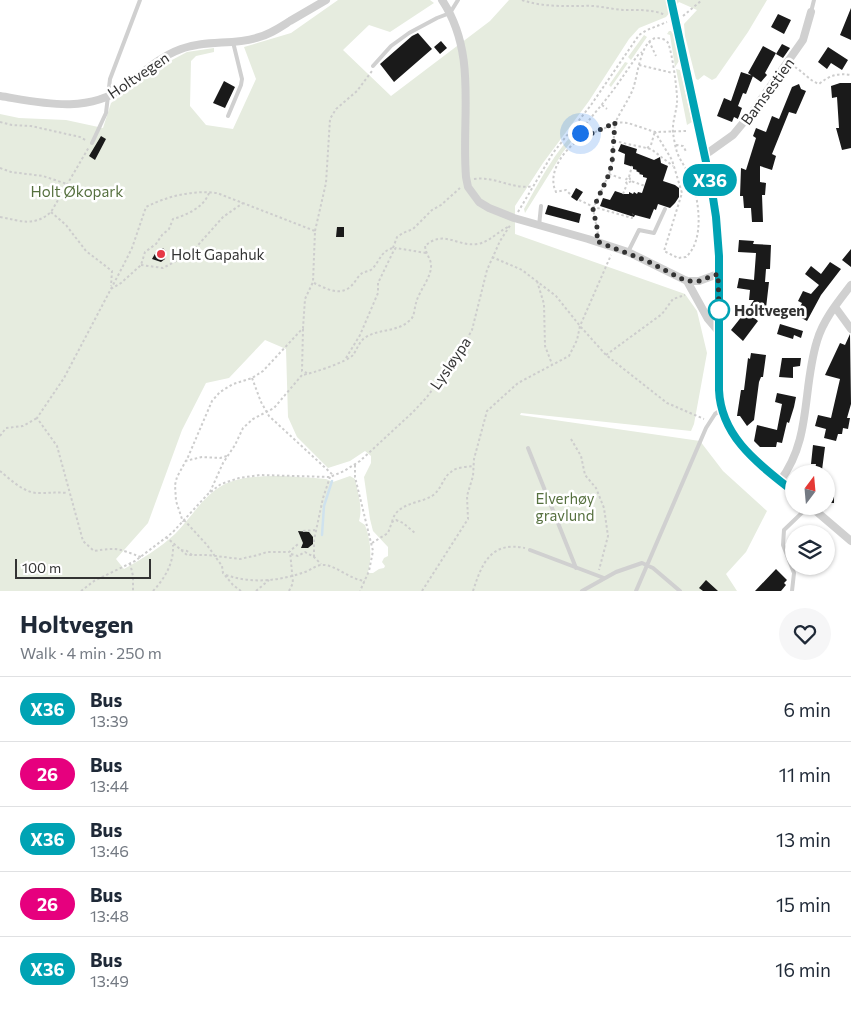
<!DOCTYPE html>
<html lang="en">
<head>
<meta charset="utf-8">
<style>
	body { margin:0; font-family:Commissioner,sans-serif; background:#f6f6f7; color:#1f2937; height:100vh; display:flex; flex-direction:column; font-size:19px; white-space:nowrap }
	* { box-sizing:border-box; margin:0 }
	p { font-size:16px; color:#747a83 }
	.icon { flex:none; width:28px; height:28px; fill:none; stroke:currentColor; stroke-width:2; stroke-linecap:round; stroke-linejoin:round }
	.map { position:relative; height:591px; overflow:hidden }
	.drawer { display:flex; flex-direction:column; background:#fff; flex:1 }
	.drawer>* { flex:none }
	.badge { padding:0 10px; border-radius:16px; font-size:18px; line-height:32px }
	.needle { width:32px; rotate:16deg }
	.fabs { position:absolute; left:785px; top:465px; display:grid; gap:10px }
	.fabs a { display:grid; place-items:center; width:50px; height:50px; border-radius:50%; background:#fff; box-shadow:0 1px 4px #0004; font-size:25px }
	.scale { position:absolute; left:15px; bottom:12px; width:136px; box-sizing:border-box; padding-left:5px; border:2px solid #333; border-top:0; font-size:14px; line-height:18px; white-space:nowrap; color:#333; -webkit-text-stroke:4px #fff; paint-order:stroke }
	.you { position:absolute; width:25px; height:25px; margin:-12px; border:4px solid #fff; border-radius:50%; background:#1a73e8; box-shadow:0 0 0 8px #1a73e833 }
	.map>.badge { position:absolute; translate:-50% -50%; box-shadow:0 0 0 2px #fff }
	.round { display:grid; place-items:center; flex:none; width:52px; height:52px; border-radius:26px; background:#f6f6f7 }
	.overview { display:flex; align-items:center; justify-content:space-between; height:85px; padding:0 20px }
	h1 { font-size:24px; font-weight:700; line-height:38px }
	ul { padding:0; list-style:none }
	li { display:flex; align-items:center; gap:15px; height:65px; padding:0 20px; border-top:1px solid #e0e1e3 }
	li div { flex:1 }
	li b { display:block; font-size:19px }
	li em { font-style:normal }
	li .badge { min-width:55px; font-weight:700; text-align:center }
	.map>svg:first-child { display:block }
	.green { fill:#e6ecdf; fill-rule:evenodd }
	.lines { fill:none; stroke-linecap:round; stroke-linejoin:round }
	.stream { stroke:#cfe2ee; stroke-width:2.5 }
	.building { fill:#1a1a1a }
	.path { stroke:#cdcdcd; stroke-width:2; stroke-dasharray:2.5 2.5; stroke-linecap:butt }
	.lane { stroke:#d0d0d0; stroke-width:4 }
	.street { stroke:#d0d0d0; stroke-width:8 }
	.line-casing { stroke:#fff; stroke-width:11 }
	.line { stroke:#00a3b4; stroke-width:8 }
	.walk { stroke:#333; stroke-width:5; stroke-dasharray:0 9 }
	.poi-dot { fill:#e63946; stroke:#fff; stroke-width:2 }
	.stop-dot { fill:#fff; stroke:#00a3b4; stroke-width:2.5 }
	.labels { text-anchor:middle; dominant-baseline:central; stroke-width:5; stroke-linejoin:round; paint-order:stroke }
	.street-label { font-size:15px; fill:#333; stroke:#fff }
	.park-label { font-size:15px; fill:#56703f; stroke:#fff }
	.poi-label { font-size:15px; fill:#333; stroke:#fff; text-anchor:start }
	.stop-label { font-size:15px; font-weight:bold; fill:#333; stroke:#fff; text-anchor:start }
</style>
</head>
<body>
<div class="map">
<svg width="851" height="591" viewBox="0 0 851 591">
	<rect width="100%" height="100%" fill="#fff"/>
	<path class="green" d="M338,0H430L434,3L390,32L369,25L343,50L391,96L490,21L509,0H767L748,32L716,78L712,80L704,75L698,80L696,79L685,36L684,24L697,10L679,2L666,17L639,28L629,39L589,101L543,163L515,206V234L685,294L697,311L707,353L694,424L691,431L521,413L520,415L700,441L723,471L767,511L746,552L726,574L737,591H0V114L19,118L66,120L103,128L111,103L157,68L187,52L214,48V52L196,56L191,61L190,106L206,125L233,129L256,79L244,47L291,33ZM265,340L286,349L288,417L297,437L328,468L350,461L365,451L371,456V463L364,477L370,519L373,531L388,547V556L384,558L382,562L385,566L384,568L379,569L373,573H368C372,556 371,541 365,525L359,521C363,507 358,494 355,479L350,476L333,482L326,479C297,477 250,471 223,485C203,496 191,518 175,534C160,548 142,559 124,569L116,559L148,523L182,430L206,383L229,378Z
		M669,31H671L674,35L679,61L675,67L670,35L667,34Z
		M644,35L647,37L631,60L628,57Z
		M625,62L628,63L611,87L609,85Z
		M676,69L680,70L692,122L687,125Z
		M586,123L563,152L525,213L524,209C540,181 559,142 586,123Z"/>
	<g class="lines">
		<path class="stream" d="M322,535L324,506L332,481"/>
	</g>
	<path class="building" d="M851,8V40L840,35Z
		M778,14L791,20L784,34L771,27Z
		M418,33L432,49L394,82L380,64L412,36Z
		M441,41L447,48L440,54L434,47Z
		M782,44L790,48L783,58L776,54Z
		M763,46L776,53L765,73L767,75L761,82L748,73Z
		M828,47L848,60L842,70L831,63L827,69L818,62Z
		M741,72L753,76L746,94L743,93L738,106L742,108L738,119L734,117L732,122L717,116L724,98L731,101Z
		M224,81L235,87L225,108L213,103Z
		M840,83H851V148L842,150L836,128H839L837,97L832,98L831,86Z
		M799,84L801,89L806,91L796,114L789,112L772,154L776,156L772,170L760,166V182L766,183L765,195H762L763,222H752L751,208H744L743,196H740L741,168L746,170L756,138L753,136L756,128L766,132L772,116L779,119L792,87Z
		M101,136L106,139L95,160L89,156Z
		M621,144L637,149L636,153L654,160L660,157L661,163L668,166L663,181L675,185L679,188V197L675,203L670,208L658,204L656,210L654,209L650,219L635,215L634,217L600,206L603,198L610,200L615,191L624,194H629V192L633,194L634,192L637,194L638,192L642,193L647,178L643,177V175L639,174L640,173L636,171L637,170L633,169V167L624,164L625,154L618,151Z
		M576,188L583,192L577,201L571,197Z
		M548,205L581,214L579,223L545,214Z
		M337,227H344V237H336Z
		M739,240L754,241L753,244L771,245L770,269H766L765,282H769L766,308L750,306L754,300H749L750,290L737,288L739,278L754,280L756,253L738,252Z
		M163,248L166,251L165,259L161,262L152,259L156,252Z
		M851,249V267L842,260Z
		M830,262L841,269L821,295L807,321L796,315L802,303L798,301L803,291L811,294L819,285L805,274L811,266L821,274Z
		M746,311L758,321L743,341L731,330Z
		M780,324L803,331L801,338L794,335L793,339L777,334Z
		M850,334L851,404L847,418H850L848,429L843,428L842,434H838L836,441L824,438L826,429L815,426L818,415L831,418L840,379L825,375L840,343L845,345Z
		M751,353L766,355L763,377H761L759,382L754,420L747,426L740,416H737L741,390H744L748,358L750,359Z
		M782,358H801L800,366L793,367V378L779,377Z
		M777,393L796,397L794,407L789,423L787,422L782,443L777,442L776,447H760L754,441L757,425L777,430L782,404L775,402Z
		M813,445L825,447L822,470L815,469L816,464H811Z
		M826,487H834V503H826Z
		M298,531L309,532L313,537V544L308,548H301L303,543Z
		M776,569L787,580L784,583L786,585L781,591H755Z
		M706,580L718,591H703L699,588Z"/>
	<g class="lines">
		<path class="path" d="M522,0C542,7 563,6 584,6C597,5 610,9 623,10C636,10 653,9 665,15
			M683,16L702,0
			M649,41L656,56
			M639,65L673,73
			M795,67C803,72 810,81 819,84C830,75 838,73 851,75
			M602,105L607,109
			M0,122L12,125L31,126L80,137L87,141
			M615,122L628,123L655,132L687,131
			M614,141L651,149L673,166
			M577,142C582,126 593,116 603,103C616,88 626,71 638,55L642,52
			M676,145L683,146L687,153
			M647,148L651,145L655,131
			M0,168L11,172L43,176L67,184
			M609,174L623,179
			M629,177L632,166
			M474,179C496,176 512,190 533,186
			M631,181L627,184L625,180L629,177L631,181L645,186
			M570,194L566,190L556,192C546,172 566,146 584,137C594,131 610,129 617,119C622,109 629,99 633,89C638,76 641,31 662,39C664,39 667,41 668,43C672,51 678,94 677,103C676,113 672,123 673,133C674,139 675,146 677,152C680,161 687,169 691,178C699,200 705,240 686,257L678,258L664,251L682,193L672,160L655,132
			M623,194L627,184
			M579,200L594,207L632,218L633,214
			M51,212L66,225L86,251L112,271L111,286
			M518,212L553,153L591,105L639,35L647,30L667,22
			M0,217C21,221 34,227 51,212L89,147
			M315,231L326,183L330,119L336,109L357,91L372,71
			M598,234L593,209L609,174L612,163L615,122
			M393,248L397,237L403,233L413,229L432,210L441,205L460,188
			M492,257L522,270L556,296L580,326L606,355L667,403L704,419
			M141,265L163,268L191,253L223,217L243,203
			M537,281L544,304L545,346L552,364
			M314,283C325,288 340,297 351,286C355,283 357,277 361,274C364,271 369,272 372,269C380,261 381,250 394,248
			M111,289L121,283L141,265L145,252L156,244L162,235L169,229L173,219C187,215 204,207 209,193
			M303,329L302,371L307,373
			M606,355L662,314L673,299L685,295
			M346,358L360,335L378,293V283L394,250L396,248L426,253
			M252,378L261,402L269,416L333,475
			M0,436L6,428L23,426L37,418
			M571,439L581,456L585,475L596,488L604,508L608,536L599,570
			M185,461L202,457L220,458L227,456
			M355,465V477L373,551L369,571L360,591
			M0,471C11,480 25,494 40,493C50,493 58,492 68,493
			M210,492L223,463L235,445L243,428L253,419L274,408L302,375C311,374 349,361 353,355C357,350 359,341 366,337C379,329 397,332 409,321C415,317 414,309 416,303C419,290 432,278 431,264C430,257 426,255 425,246C444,229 457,247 477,244C490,242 497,232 508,227
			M184,520L207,545L222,566L223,573L233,585L241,591
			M392,522C396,503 418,504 432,496C442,489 443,477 451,472C456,467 466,467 473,466
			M303,531L315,530
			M166,537L187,555H208L240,559L258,555L267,552H289L298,544
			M372,543L388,533L392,522L396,520L403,523L415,533
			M181,550L187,551L192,555
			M291,554L298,556L305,552L314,557L321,564
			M141,557C119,549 118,547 94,551L83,541L57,446L37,418L64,378L123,266L132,248L146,207C167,196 194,190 217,193L315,231L313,282L305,299L303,328L263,371L252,378L233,384L220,392L212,401L188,457L177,477L175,485L176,501L183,522
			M314,557V540L323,498L330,477
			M130,563L133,576V591
			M226,575C252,584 279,581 305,572C311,570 316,565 322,565C335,564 350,580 365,581
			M81,591L94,581L135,561L172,533L208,494L221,484L239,478L260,475L330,477L344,471L360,461L413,412L427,397L460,351L472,330L487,270L500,241L511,224
			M153,591C165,578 174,563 173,545
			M256,591L269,580
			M289,591L293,583L290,551
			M422,591L468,519L467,496L473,476L474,459L487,411L518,383L569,356L577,340L580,326L611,255
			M473,591C482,563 491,541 525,548"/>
		<path class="lane" d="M811,12L814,0
			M373,66L391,46L409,33L437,18L450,13L458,0
			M228,116L241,85L242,79L233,42
			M92,143L106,113L110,79L140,0
			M539,226L541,206
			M628,252L639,230L654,233L665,209
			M528,448L576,568
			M530,550L604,578
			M582,591L616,572L642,563L653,568L680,591
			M636,591L706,428L715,414L722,409
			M792,591L794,573L783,545L784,530L809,506"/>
		<path class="street" d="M442,0C478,54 461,117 466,177L468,187L479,202L489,208L514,218L588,239L628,252L687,281H699L718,274
			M671,0L711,185L716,217L719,256V393C724,440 760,465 794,492
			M0,96C43,103 86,114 125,87C143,73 159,57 181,49C205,40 232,45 256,38C269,35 279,28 290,21C302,14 314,7 326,0
			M705,155L733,135L753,111L803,40L811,12
			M687,281L708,319L719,332
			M835,307L851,329
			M780,481C812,439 802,389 817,341C823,320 838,302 851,285
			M810,506L851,541"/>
	</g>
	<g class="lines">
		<defs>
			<path id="line" d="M671,0L711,185L716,217L719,256V390C721,438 760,465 794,492"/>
		</defs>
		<use href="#line" class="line-casing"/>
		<use href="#line" class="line"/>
		<path class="walk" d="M580,133L577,142C588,133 603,130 615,122L612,163L609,174L593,209L598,232L596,241L647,261L686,281H699L718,274L719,310"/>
	</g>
	<circle class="poi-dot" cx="161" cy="254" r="5"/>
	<circle class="stop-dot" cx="719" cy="310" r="10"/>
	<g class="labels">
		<g class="street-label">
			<text transform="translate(138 75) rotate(-34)">Holtvegen</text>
			<text transform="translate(767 91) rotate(-54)">Bamsestien</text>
			<text transform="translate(450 363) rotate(-56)">Lysløypa</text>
		</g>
		<g class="park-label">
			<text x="77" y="191">Holt Økopark</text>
			<text x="565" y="498">Elverhøy<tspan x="565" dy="17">gravlund</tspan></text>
		</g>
		<g class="poi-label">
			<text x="171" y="254">Holt Gapahuk</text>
		</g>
		<g class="stop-label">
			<text x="734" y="310">Holtvegen</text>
		</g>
	</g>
</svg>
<div class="fabs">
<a><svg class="needle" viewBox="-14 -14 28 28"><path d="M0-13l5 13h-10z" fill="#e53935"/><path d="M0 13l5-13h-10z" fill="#747a83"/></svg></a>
<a><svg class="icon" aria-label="layers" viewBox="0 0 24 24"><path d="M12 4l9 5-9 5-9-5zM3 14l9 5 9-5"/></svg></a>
</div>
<div class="scale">100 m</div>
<div class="you" style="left:580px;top:133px"></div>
<b class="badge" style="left:710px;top:180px;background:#00a3b4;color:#fff">X36</b>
</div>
<section class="drawer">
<div class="overview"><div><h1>Holtvegen</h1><p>Walk · 4 min · 250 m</p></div><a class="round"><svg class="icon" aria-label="heart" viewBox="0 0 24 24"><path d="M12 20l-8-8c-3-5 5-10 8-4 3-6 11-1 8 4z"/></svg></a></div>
<ul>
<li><span class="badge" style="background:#00a3b4;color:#fff">X36</span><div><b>Bus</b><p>13:39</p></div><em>6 min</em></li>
<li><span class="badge" style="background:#e6007e;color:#fff">26</span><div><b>Bus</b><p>13:44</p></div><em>11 min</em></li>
<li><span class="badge" style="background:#00a3b4;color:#fff">X36</span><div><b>Bus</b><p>13:46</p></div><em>13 min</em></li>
<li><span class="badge" style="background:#e6007e;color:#fff">26</span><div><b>Bus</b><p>13:48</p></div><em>15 min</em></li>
<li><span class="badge" style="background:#00a3b4;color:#fff">X36</span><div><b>Bus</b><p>13:49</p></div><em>16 min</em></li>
</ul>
</section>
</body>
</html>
